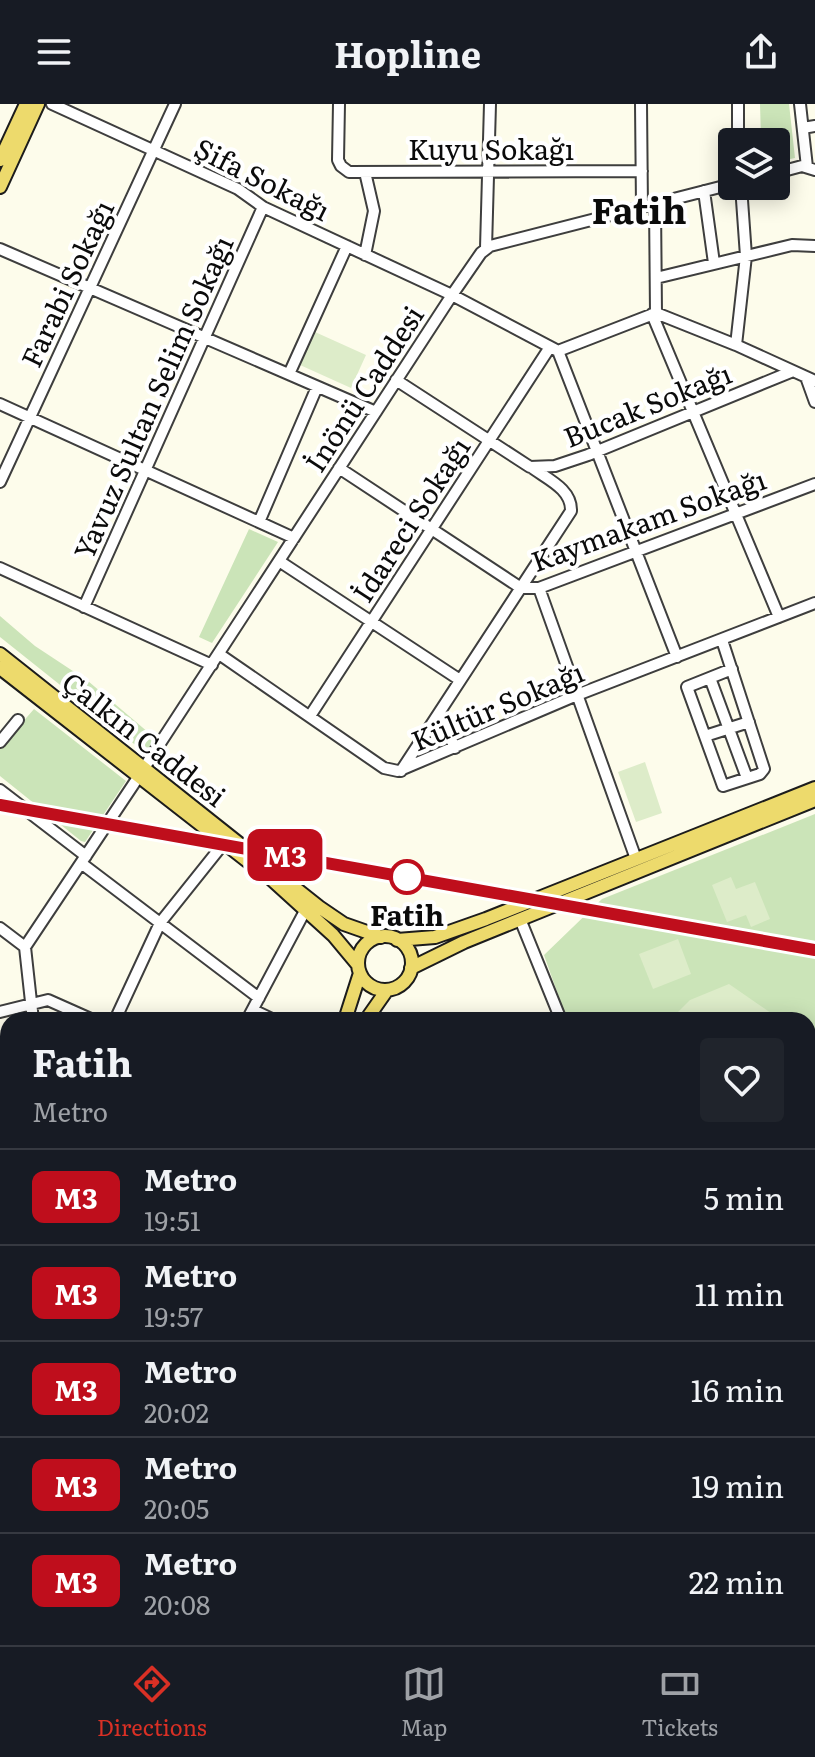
<!DOCTYPE html>
<html lang="en">
<head>
<meta charset="utf-8">
<style>
	body { margin:0; font-family:Literata,serif; background:#20242c; color:#f1f3f6; height:100vh; display:flex; flex-direction:column; font-size:30px; white-space:nowrap }
	* { box-sizing:border-box; margin:0 }
	p { font-size:26px; color:#9ea1a6 }
	.icon { flex:none; width:44px; height:44px; fill:none; stroke:currentColor; stroke-width:2; stroke-linecap:round; stroke-linejoin:round }
	.map { position:relative; flex:1; overflow:hidden }
	.side { position:absolute; left:0px; top:908px; width:816px; height:634px; display:flex; flex-direction:column; background:#171b24; border-radius:24px 24px 0 0; box-shadow:0 4px 20px #0003 }
	.side>* { flex:none }
	.badge { padding:0 16px; border-radius:12px; font-size:28px; line-height:52px }
	.fabs { position:absolute; left:718px; top:24px; display:grid; gap:16px }
	.fabs a { display:grid; place-items:center; width:72px; height:72px; border-radius:8px; background:#171b24; box-shadow:0 4px 20px #0003; font-size:40px }
	.map>.badge { position:absolute; translate:-50% -50%; box-shadow:0 0 0 4px #fff }
	.round { display:grid; place-items:center; flex:none; width:84px; height:84px; border-radius:8px; background:#20242c }
	.overview { display:flex; align-items:center; justify-content:space-between; height:136px; padding:0 32px }
	h1 { font-size:38px; font-weight:700; line-height:60px }
	ul { padding:0; list-style:none }
	li { display:flex; align-items:center; gap:24px; height:96px; padding:0 32px; border-top:2px solid #363941 }
	li div { flex:1 }
	li b { display:block; font-size:30px }
	li em { font-style:normal }
	li .badge { min-width:88px; font-weight:700; text-align:center }
	header { display:flex; justify-content:space-between; align-items:center; height:104px; padding:0 32px; background:#171b24; font-size:36px; font-weight:700 }
	.tabs { display:flex; justify-content:space-around; align-items:center; height:112px; border-top:2px solid #363941; background:#171b24; font-size:22px; color:#9ea1a6 }
	.tabs a { display:grid; justify-items:center; gap:4px }
	.tabs .selected { color:#d93025 }
	.map>svg:first-child { display:block }
	.green { fill:#cbe4b8 }
	.pitch { fill:#ddecc9 }
	.lines { fill:none; stroke-linecap:round; stroke-linejoin:round }
	.minor-casing { stroke:#3e3e3e; stroke-width:14 }
	.major-casing { stroke:#1c1c1c; stroke-width:16 }
	.highway-casing { stroke:#1c1c1c; stroke-width:18 }
	.minor { stroke:#fff; stroke-width:10 }
	.major { stroke:#edda6c; stroke-width:12 }
	.highway { stroke:#e8ab5f; stroke-width:14 }
	.line-casing { stroke:#fff; stroke-width:18 }
	.line { stroke:#bf0e1c; stroke-width:12 }
	.stop-dot { fill:#fff; stroke:#bf0e1c; stroke-width:4 }
	.labels { text-anchor:middle; dominant-baseline:central; stroke-width:8; stroke-linejoin:round; paint-order:stroke }
	.street-label { font-size:28px; fill:#0b0b0b; stroke:#fff }
	.stop-label { font-size:28px; font-weight:bold; fill:#0b0b0b; stroke:#fff }
	.district-label { font-size:36px; font-weight:bold; fill:#0b0b0b; stroke:#fff }
</style>
</head>
<body>
<header><svg class="icon" aria-label="menu" viewBox="0 0 24 24"><path d="M4 6h16M4 12h16M4 18h16"/></svg>Hopline<svg class="icon" aria-label="share" viewBox="0 0 24 24"><path d="M12 15V3M7 8l5-5 5 5M5 13v7h14v-7"/></svg></header>
<div class="map">
<svg width="815" height="1541" viewBox="0 0 815 1541">
	<rect width="100%" height="100%" fill="#fdfceb"/>
	<path class="green" d="M760,0H789L795,54L776,58V38H745V35L761,34Z
		M249,425L278,438L212,539L199,533Z
		M0,512L35,542L88,577L156,635L148,651L0,533Z
		M34,605L126,677L85,738L81,737L0,672V644Z
		M815,710V1541H281L274,1534H808V916H567L544,851L602,795Z
		M0,1417H8V1532L0,1529Z
		M78,1534H206L225,1541H74Z"/>
	<path class="pitch" d="M315,228L366,251L351,284L300,261Z
		M645,658L662,709L636,718L618,668Z
		M731,773L736,785L755,778L770,815L751,823L746,811L727,818L712,781Z
		M678,835L691,870L653,885L639,850Z
		M729,880L781,916H670L690,896Z"/>
	<g class="lines">
		<defs>
			<path id="minor" d="M52,0L238,85L263,103L452,191L558,247L677,553
				M339,0L338,56L341,62L349,68L642,67
				M641,0L642,103
				M738,0V38
				M800,0L807,63
				M803,24L815,22
				M365,68L374,107L365,151
				M776,69L802,62L815,66
				M704,87L714,159
				M655,100L656,209L736,241L815,277
				M486,144L490,0
				M0,145L376,308
				M656,174L792,141L815,142
				M652,210L779,513
				M736,241L746,152L741,82
				M558,247L656,209
				M289,270L347,142
				M806,273L815,298
				M396,276L530,363L555,362L588,351L793,267
				M0,300L294,434
				M339,364L521,484H539L815,380
				M0,378L175,0
				M259,418L317,283
				M279,457L460,576
				M0,464L212,561
				M539,484L636,755
				M84,503L263,103
				M722,536L764,665L760,670L723,682L687,583L732,565
				M219,550L384,664L398,667L577,591L815,499
				M710,574L747,674
				M439,609L455,644
				M310,612L550,243
				M705,632L749,618
				M0,638L18,616
				M144,664L452,191L481,149L490,142L732,80
				M401,667L571,407C572,385 547,375 531,363
				M0,686L86,752
				M81,759L259,894
				M520,815L561,916
				M0,824L25,843L33,916
				M25,843L139,672
				M253,906L274,916
				M0,908L48,896L93,916
				M115,916L160,819L224,739
				M247,916L306,805
				M0,959L8,965
				M0,992H8
				M0,1052L8,1050"/>
			<path id="major" d="M0,56L26,0
				M0,83L38,0
				M0,550L319,803L344,820L381,833
				M0,564L250,759
				M268,772L333,831L358,861
				M358 859a27 27 0 1 1 54 0a27 27 0 1 1-54 0Z
				M397,836L435,833L486,815L815,684
				M411,864L464,838L815,696
				M345,916L360,869
				M366,916L387,886
				M38,1541L42,1534
				M59,1541L63,1534"/>
			<path id="highway" d="M0,1396H8
				M0,1408L8,1409
				M226,1534L245,1541
				M257,1534L267,1541
				M0,1541H1"/>
		</defs>
		<use href="#minor" class="minor-casing"/>
		<use href="#major" class="major-casing"/>
		<use href="#highway" class="highway-casing"/>
		<use href="#minor" class="minor"/>
		<use href="#major" class="major"/>
		<use href="#highway" class="highway"/>
	</g>
	<g class="lines">
		<defs>
			<path id="line" d="M0,701L815,846"/>
		</defs>
		<use href="#line" class="line-casing"/>
		<use href="#line" class="line"/>
	</g>
	<circle class="stop-dot" cx="407" cy="773" r="16"/>
	<g class="labels">
		<g class="street-label">
			<text x="491" y="44">Kuyu Sokağı</text>
			<text transform="translate(263 74) rotate(27)">Şifa Sokağı</text>
			<text transform="translate(66 179) rotate(-65)">Farabi Sokağı</text>
			<text transform="translate(363 284) rotate(-57)">İnönü Caddesi</text>
			<text transform="translate(152 293) rotate(-66)">Yavuz Sultan Selim Sokağı</text>
			<text transform="translate(647 300) rotate(-22)">Bucak Sokağı</text>
			<text transform="translate(410 415) rotate(-57)">İdareci Sokağı</text>
			<text transform="translate(648 415) rotate(-20)">Kaymakam Sokağı</text>
			<text transform="translate(497 601) rotate(-23)">Kültür Sokağı</text>
			<text transform="translate(145 634) rotate(38)">Çalkın Caddesi</text>
		</g>
		<g class="stop-label">
			<text x="407" y="810">Fatih</text>
		</g>
		<g class="district-label">
			<text x="639" y="104">Fatih</text>
		</g>
	</g>
</svg>
<div class="fabs">
<a><svg class="icon" aria-label="layers" viewBox="0 0 24 24"><path d="M12 4l9 5-9 5-9-5zM3 14l9 5 9-5"/></svg></a>
</div>
<b class="badge" style="left:285px;top:751px;background:#bf0e1c;color:#fff">M3</b>
<section class="side">
<div class="overview"><div><h1>Fatih</h1><p>Metro</p></div><a class="round"><svg class="icon" aria-label="heart" viewBox="0 0 24 24"><path d="M12 20l-8-8c-3-5 5-10 8-4 3-6 11-1 8 4z"/></svg></a></div>
<ul>
<li><span class="badge" style="background:#bf0e1c;color:#fff">M3</span><div><b>Metro</b><p>19:51</p></div><em>5 min</em></li>
<li><span class="badge" style="background:#bf0e1c;color:#fff">M3</span><div><b>Metro</b><p>19:57</p></div><em>11 min</em></li>
<li><span class="badge" style="background:#bf0e1c;color:#fff">M3</span><div><b>Metro</b><p>20:02</p></div><em>16 min</em></li>
<li><span class="badge" style="background:#bf0e1c;color:#fff">M3</span><div><b>Metro</b><p>20:05</p></div><em>19 min</em></li>
<li><span class="badge" style="background:#bf0e1c;color:#fff">M3</span><div><b>Metro</b><p>20:08</p></div><em>22 min</em></li>
</ul>
</section>
</div>
<nav class="tabs">
<a class="selected"><svg class="icon" aria-label="directions" viewBox="0 0 24 24"><path d="M12 3l9 9-9 9-9-9zM9 14v-3h6M13 9l2 2-2 2"/></svg>Directions</a>
<a><svg class="icon" aria-label="map" viewBox="0 0 24 24"><path d="M3 6l6-2 6 2 6-2v14l-6 2-6-2-6 2zM9 4v14M15 6v14"/></svg>Map</a>
<a><svg class="icon" aria-label="tickets" viewBox="0 0 24 24"><path d="M3 7h18v10H3zM15 7v10"/></svg>Tickets</a>
</nav>
</body>
</html>
